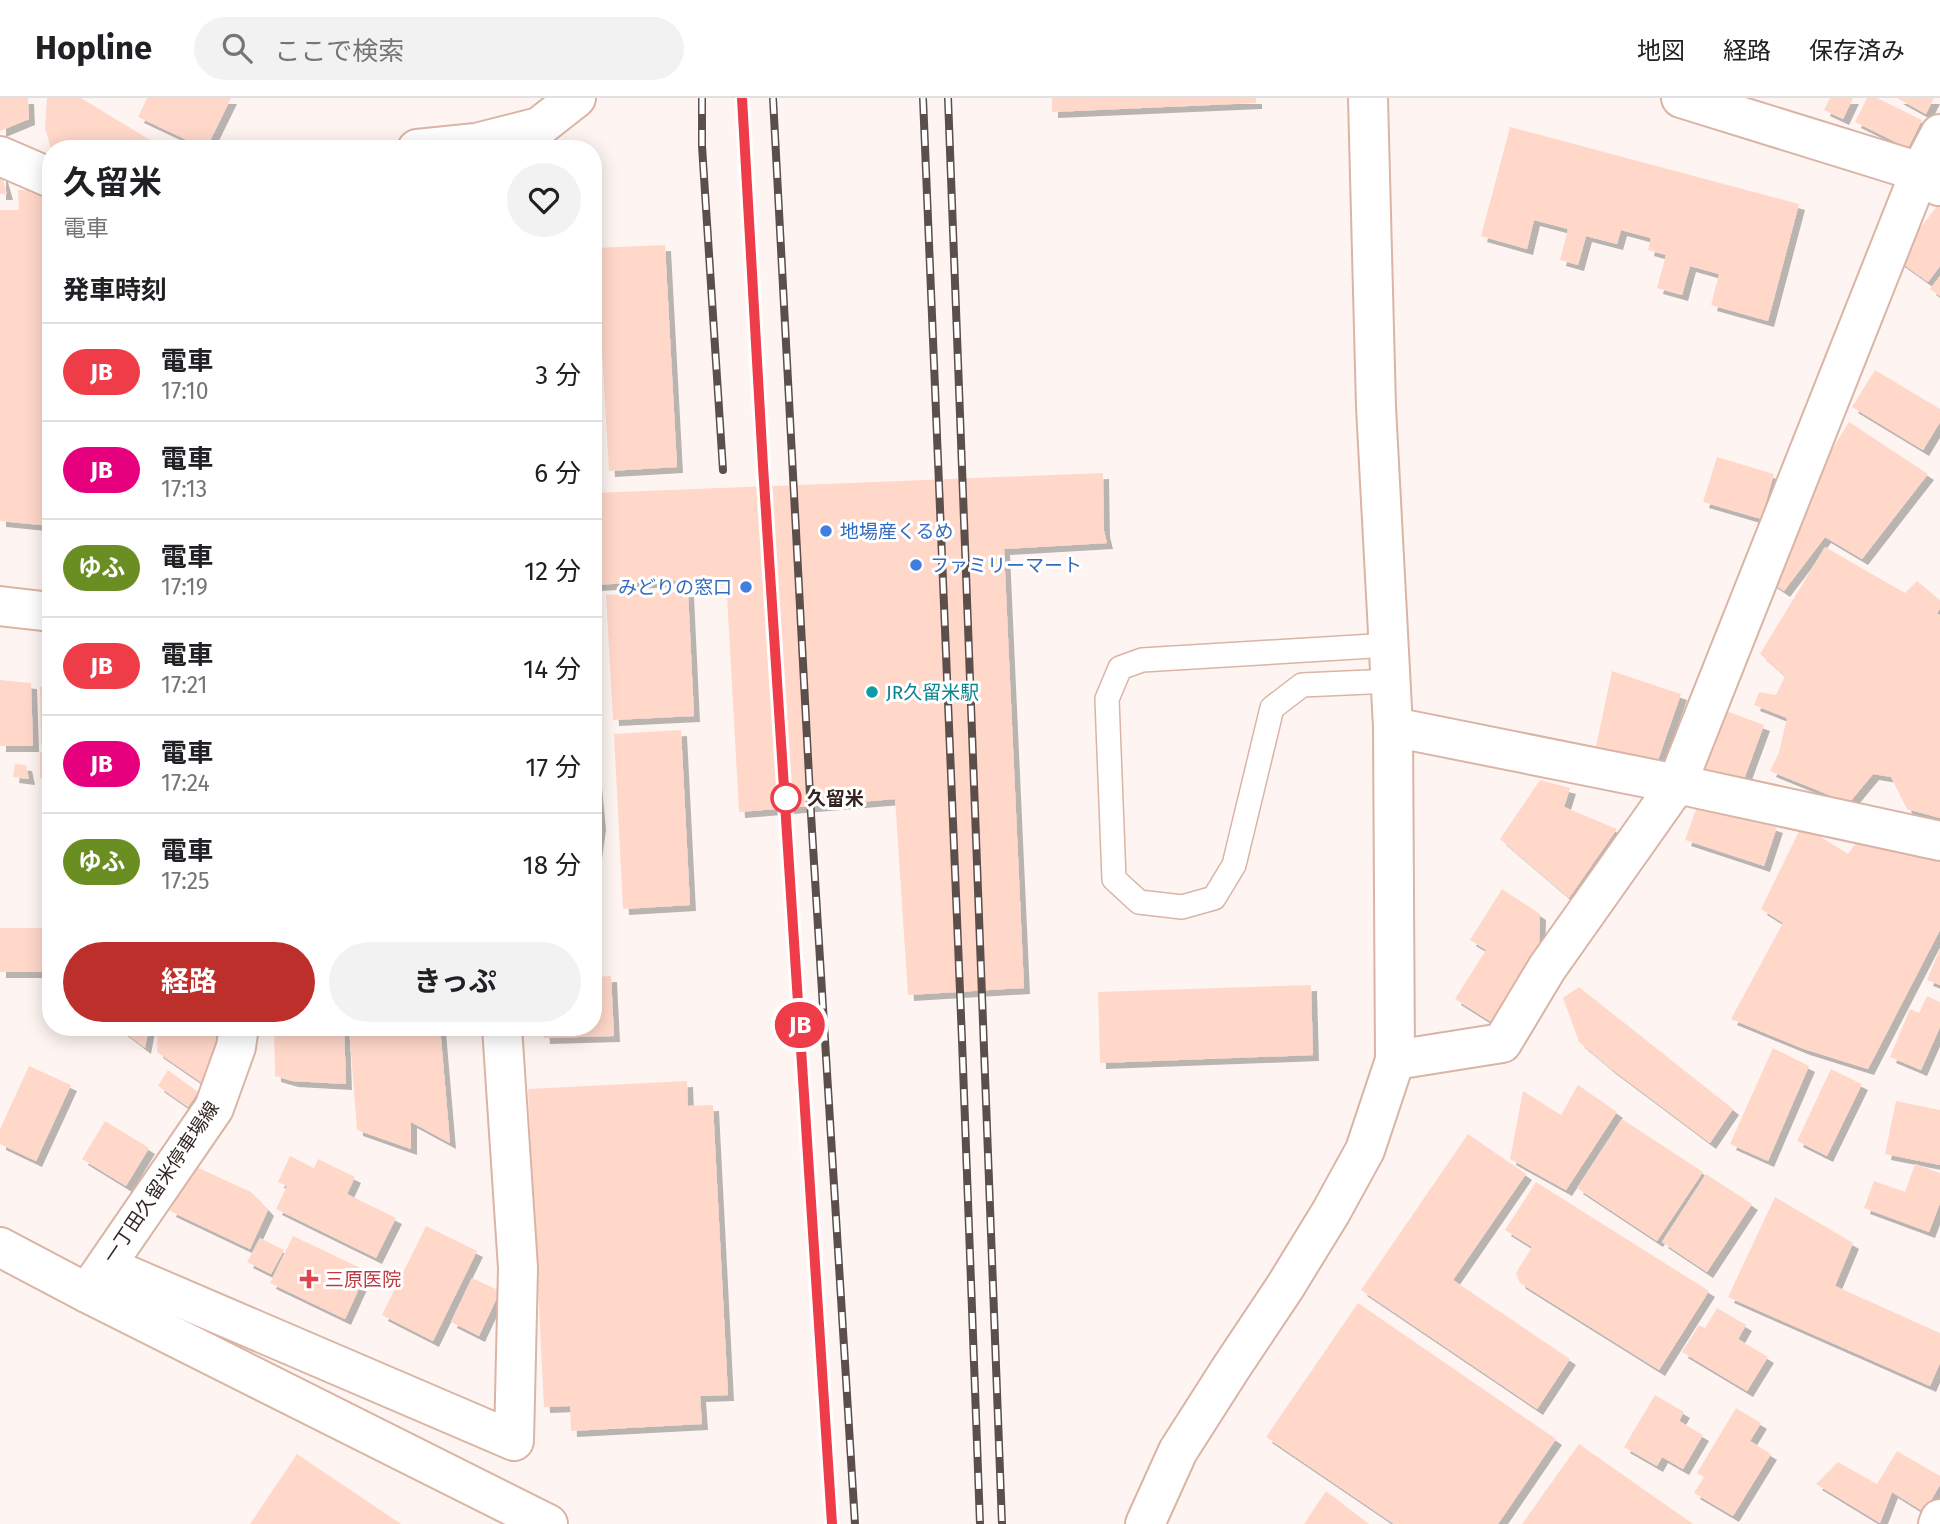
<!DOCTYPE html>
<html lang="ja">
<head>
<meta charset="utf-8">
<style>
	body { margin:0; font-family:"Fira Sans","Noto Sans JP",sans-serif; background:#f2f2f2; color:#202124; height:100vh; display:flex; flex-direction:column; font-size:26px; white-space:nowrap }
	* { box-sizing:border-box; margin:0 }
	p { font-size:23px; color:#757577 }
	.icon { flex:none; width:38px; height:38px; fill:none; stroke:currentColor; stroke-width:2; stroke-linecap:round; stroke-linejoin:round }
	.map { position:relative; flex:1; overflow:hidden }
	.panel { position:absolute; left:42px; top:42px; width:560px; height:896px; display:flex; flex-direction:column; background:#fff; border-radius:28px; box-shadow:0 4px 18px #0003 }
	.panel>* { flex:none }
	.badge { padding:0 14px; border-radius:23px; font-size:24px; line-height:46px }
	.map>.badge { position:absolute; translate:-50% -50%; box-shadow:0 0 0 4px #fff }
	h2 { padding:0 21px; font-size:26px; line-height:63px }
	.round { display:grid; place-items:center; flex:none; width:74px; height:74px; border-radius:37px; background:#f2f2f2 }
	.head { display:flex; align-items:center; justify-content:space-between; height:119px; padding:0 21px }
	h1 { font-size:33px; font-weight:700; line-height:52px }
	.primary-button { display:flex; gap:14px; margin-top:auto; padding:14px 21px }
	.primary-button a { flex:1; height:80px; border-radius:42px; background:#bd2f2b; color:#fff; font-size:28px; font-weight:700; line-height:80px; text-align:center }
	.primary-button a+a { background:#f2f2f2; color:#202124 }
	ul { padding:0; list-style:none }
	li { display:flex; align-items:center; gap:21px; height:98px; padding:0 21px; border-top:2px solid #e0e0e0 }
	li div { flex:1 }
	li b { display:block; font-size:26px }
	li em { font-style:normal }
	li .badge { min-width:77px; font-weight:700; text-align:center }
	header { display:flex; align-items:center; gap:42px; box-sizing:border-box; height:98px; padding:0 35px; background:#fff; border-bottom:2px solid #e0e0e0 }
	header strong { font-size:33px }
	nav { display:flex; gap:38px; margin-inline-start:auto; font-size:24px }
	.search { width:490px; height:63px; background:#f2f2f2; display:flex; align-items:center; gap:18px; box-sizing:border-box; padding:0 24px; border-radius:38px; color:#757577; font-size:26px }
	.map>svg:first-child { display:block }
	.building { fill:#ffd8ca; filter:url(#shadow) }
	.lines { fill:none; stroke-linecap:round; stroke-linejoin:round }
	.service-casing { stroke:#dab4a5; stroke-width:26 }
	.minor-casing { stroke:#dab4a5; stroke-width:42 }
	.tertiary-casing { stroke:#dab4a5; stroke-width:42 }
	.secondary-casing { stroke:#dab4a5; stroke-width:42 }
	.primary-casing { stroke:#dab4a5; stroke-width:42 }
	.service { stroke:#fff; stroke-width:23 }
	.minor { stroke:#fff; stroke-width:38 }
	.tertiary { stroke:#fff; stroke-width:38 }
	.secondary { stroke:#fff; stroke-width:38 }
	.primary { stroke:#fff; stroke-width:38 }
	.rail-casing { stroke:#5c4e4a; stroke-width:8 }
	.rail { stroke:#fff; stroke-width:5; stroke-dasharray:16; stroke-linecap:butt }
	.line-casing { stroke:#fff; stroke-width:16 }
	.line { stroke:#ee3d49; stroke-width:10 }
	.shop-dot { fill:#3f7fe0; stroke:#fff; stroke-width:2.5 }
	.culture-dot { fill:#0f9aa8; stroke:#fff; stroke-width:2.5 }
	.stop-dot { fill:#fff; stroke:#ee3d49; stroke-width:3.5 }
	.health-dot { fill:#e0444e; stroke:#fff; stroke-width:2.5 }
	.labels { text-anchor:middle; dominant-baseline:central; stroke-width:6; stroke-linejoin:round; paint-order:stroke }
	.shop-label { font-size:19px; fill:#366cbe; stroke:#fff; text-anchor:start }
	.culture-label { font-size:19px; fill:#0d838f; stroke:#fff; text-anchor:start }
	.stop-label { font-size:19px; font-weight:bold; fill:#342520; stroke:#fff; text-anchor:start }
	.street-label { font-size:19px; fill:#342520; stroke:#fff }
	.health-label { font-size:19px; fill:#be3a42; stroke:#fff; text-anchor:start }
</style>
</head>
<body>
<header>
<strong>Hopline</strong>
<div class="search"><svg class="icon" aria-label="search" viewBox="0 0 24 24"><circle cx="10" cy="10" r="6"/><path d="M15 15l6 6"/></svg>ここで検索</div>
<nav><a>地図</a><a>経路</a><a>保存済み</a></nav>
</header>
<div class="map">
<svg width="1940" height="1426" viewBox="0 0 1940 1426">
	<defs>
		<filter id="shadow"><feDropShadow dx="6" dy="6" stdDeviation="0" flood-color="#0004"/></filter>
	</defs>
	<rect width="100%" height="100%" fill="#fef5f2"/>
	<path class="building" d="M0,0H28L29,21L0,33Z
		M47,0H81L165,51H51L45,30Z
		M147,0H231L206,51L138,19Z
		M1052,0H1256V5L1052,14Z
		M1830,0H1853L1843,21L1824,12Z
		M1867,0H1877L1922,22L1908,50L1855,24Z
		M1897,0H1934L1926,16Z
		M1510,29L1799,106L1768,223L1711,207L1719,176L1690,168L1682,197L1657,190L1666,157L1648,152L1651,140L1621,132L1617,146L1586,138L1578,167L1560,162L1568,131L1534,122L1527,151L1481,138Z
		M0,75H1L7,96H0Z
		M18,92H51V428L0,423V112H19Z
		M1938,107L1940,109V168L1928,184L1896,161Z
		M665,147L677,369L609,373L596,150Z
		M1940,178V198L1930,191Z
		M1875,272L1940,311V324L1923,352L1852,309Z
		M1849,324L1928,376L1862,461L1825,439L1784,493L1768,482L1824,364Z
		M1717,359L1774,376L1761,421L1703,404Z
		M1103,375L1104,433L1107,445L1004,451L1024,890L908,897L895,701L739,714L726,480L593,487V395Z
		M1825,449L1905,495L1917,483L1940,502V510L1937,516L1940,517V720L1907,711L1891,679L1873,676L1849,705L1770,673L1779,654L1787,620L1754,607L1759,594L1776,597L1785,578L1760,556Z
		M688,493L694,618L613,622L606,497Z
		M1612,573L1681,596L1657,665L1595,653Z
		M0,582L31,585L33,648H0Z
		M40,589H51V647H41Z
		M1721,611L1764,627L1743,684L1701,669Z
		M681,632L690,807L623,811L614,636Z
		M40,654H51V681L40,680Z
		M15,666L26,667L29,681L13,679Z
		M593,673H595L600,726L595,762H593Z
		M1540,682L1570,690L1564,709L1617,731L1569,800L1500,741Z
		M1699,703L1777,729L1764,768L1685,742Z
		M1802,727L1848,756L1860,739L1940,754V832L1868,971L1804,951L1731,921L1783,825L1761,811Z
		M1502,791L1540,816L1539,853L1493,925L1455,901L1486,852L1470,842Z
		M0,830H51V874H0Z
		M1940,851V887L1927,882Z
		M611,878L614,938L544,940L543,929H593V879Z
		M1311,887L1313,957L1100,965L1098,894Z
		M1579,889L1733,1011L1710,1045L1610,970L1579,944L1563,900Z
		M1927,898L1940,904V929L1921,972L1890,959L1910,911L1919,915Z
		M121,929H149L145,950L120,931Z
		M158,929H216L215,973L205,987L157,954Z
		M274,929H344L346,986L292,983L275,978Z
		M349,929H440L450,1045L411,1024V1051L357,1032Z
		M1773,950L1809,968L1768,1063L1730,1046Z
		M29,968L71,987L36,1063L0,1046V1031Z
		M1831,971L1862,986L1827,1058L1797,1043Z
		M168,972L198,994L188,1009L158,988Z
		M687,983L688,1008L713,1007L728,1297L700,1298L702,1326L571,1333L570,1308L544,1309L528,991Z
		M1578,987L1617,1014L1566,1092L1510,1061L1523,993L1561,1017Z
		M1896,1003L1940,1012V1067L1885,1056Z
		M1622,1021L1703,1074L1657,1143L1577,1090Z
		M105,1023L149,1050L126,1088L82,1061Z
		M1468,1036L1526,1076L1453,1182L1570,1261L1537,1311L1361,1192Z
		M290,1058L314,1070L318,1061L355,1079L347,1096L396,1120L376,1160L276,1111L287,1088L278,1084Z
		M1915,1066L1940,1075V1105L1929,1134L1864,1110L1874,1083L1905,1094Z
		M192,1067L251,1094L268,1112L250,1151L170,1113Z
		M1706,1076L1752,1106L1707,1174L1662,1144Z
		M1536,1084L1709,1193L1659,1272L1520,1185L1516,1175L1532,1149L1505,1132Z
		M1775,1099L1853,1145L1835,1188L1940,1235V1265L1930,1288L1728,1199Z
		M426,1128L477,1153L433,1243L382,1217Z
		M293,1138L367,1173L345,1221L270,1185Z
		M260,1140L284,1152L271,1176L247,1164Z
		M472,1180L500,1193L479,1238L451,1224Z
		M1358,1205L1556,1341L1498,1426H1394L1266,1339Z
		M1717,1210L1746,1227L1738,1241L1768,1259L1747,1293L1682,1254L1699,1227L1705,1230Z
		M1655,1297L1684,1314L1679,1323L1703,1337L1683,1371L1662,1359L1657,1368L1624,1349Z
		M1736,1310L1761,1325L1750,1343L1771,1356L1733,1418L1694,1395L1704,1379L1697,1375Z
		M1579,1346L1693,1426H1522Z
		M1897,1353L1940,1378V1387L1924,1414L1892,1394L1880,1425L1816,1386L1838,1364L1877,1386Z
		M297,1356L401,1426H250Z
		M1326,1393L1369,1426H1304Z"/>
	<g class="lines">
		<defs>
			<path id="service" d="M1389,547L1142,562L1120,570L1107,601L1114,781L1139,804L1182,809L1214,800L1234,767L1272,610L1302,587L1391,583"/>
			<path id="minor" d="M1681,0L1920,74L1939,88
				M1393,629L1677,686L1940,743
				M1395,962L1502,945L1547,870L1677,686L1920,74L1940,36
				M106,1168L514,1343L518,1170L502,929
				M1938,1426L1940,1421"/>
			<path id="tertiary" d="M0,58L51,80
				M0,1149L87,1195L548,1426
				M1145,1426L1178,1353L1231,1270L1285,1189L1331,1114L1365,1052L1395,962L1393,629L1376,309L1368,0"/>
			<path id="secondary" d="M417,51L476,45L539,29L576,0
				M87,1195L214,1010L236,949L239,929"/>
			<path id="primary" d="M0,508L51,514"/>
		</defs>
		<use href="#service" class="service-casing"/>
		<use href="#minor" class="minor-casing"/>
		<use href="#tertiary" class="tertiary-casing"/>
		<use href="#secondary" class="secondary-casing"/>
		<use href="#primary" class="primary-casing"/>
		<use href="#service" class="service"/>
		<use href="#minor" class="minor"/>
		<use href="#tertiary" class="tertiary"/>
		<use href="#secondary" class="secondary"/>
		<use href="#primary" class="primary"/>
		<defs>
			<path id="rail" d="M702,0V48L723,372
				M742,0L763,368L832,1426
				M773,0L811,716L855,1426
				M923,0L962,942L980,1426
				M948,0L1002,1426"/>
		</defs>
		<use href="#rail" class="rail-casing"/>
		<use href="#rail" class="rail"/>
	</g>
	<g class="lines">
		<defs>
			<path id="line" d="M742,0L763,368L832,1426"/>
		</defs>
		<use href="#line" class="line-casing"/>
		<use href="#line" class="line"/>
	</g>
	<g class="shop-dot">
		<circle cx="826" cy="433" r="7"/>
		<circle cx="916" cy="467" r="7"/>
		<circle cx="746" cy="489" r="7"/>
	</g>
	<circle class="culture-dot" cx="872" cy="594" r="7"/>
	<circle class="stop-dot" cx="786" cy="700" r="14"/>
	<path class="health-dot" d="M305.5 1170.5h7v7h7v7h-7v7h-7v-7h-7v-7h7z"/>
	<g class="labels">
		<g class="shop-label">
			<text x="840" y="433">地場産くるめ</text>
			<text x="930" y="467">ファミリーマート</text>
			<text x="732" y="489" text-anchor="end">みどりの窓口</text>
		</g>
		<g class="culture-label">
			<text x="886" y="594">JR久留米駅</text>
		</g>
		<g class="stop-label">
			<text x="807" y="700">久留米</text>
		</g>
		<g class="street-label">
			<text transform="translate(161 1084) rotate(-56)">一丁田久留米停車場線</text>
		</g>
		<g class="health-label">
			<text x="325" y="1181">三原医院</text>
		</g>
	</g>
</svg>
<b class="badge" style="left:800px;top:927px;background:#ee3d49;color:#fff">JB</b>
<section class="panel">
<div class="head"><div><h1>久留米</h1><p>電車</p></div><a class="round"><svg class="icon" aria-label="heart" viewBox="0 0 24 24"><path d="M12 20l-8-8c-3-5 5-10 8-4 3-6 11-1 8 4z"/></svg></a></div>
<h2>発車時刻</h2>
<ul>
<li><span class="badge" style="background:#ee3d49;color:#fff">JB</span><div><b>電車</b><p>17:10</p></div><em>3 分</em></li>
<li><span class="badge" style="background:#e6007e;color:#fff">JB</span><div><b>電車</b><p>17:13</p></div><em>6 分</em></li>
<li><span class="badge" style="background:#6b8e23;color:#fff">ゆふ</span><div><b>電車</b><p>17:19</p></div><em>12 分</em></li>
<li><span class="badge" style="background:#ee3d49;color:#fff">JB</span><div><b>電車</b><p>17:21</p></div><em>14 分</em></li>
<li><span class="badge" style="background:#e6007e;color:#fff">JB</span><div><b>電車</b><p>17:24</p></div><em>17 分</em></li>
<li><span class="badge" style="background:#6b8e23;color:#fff">ゆふ</span><div><b>電車</b><p>17:25</p></div><em>18 分</em></li>
</ul>
<div class="primary-button"><a>経路</a><a>きっぷ</a></div>
</section>
</div>
</body>
</html>
